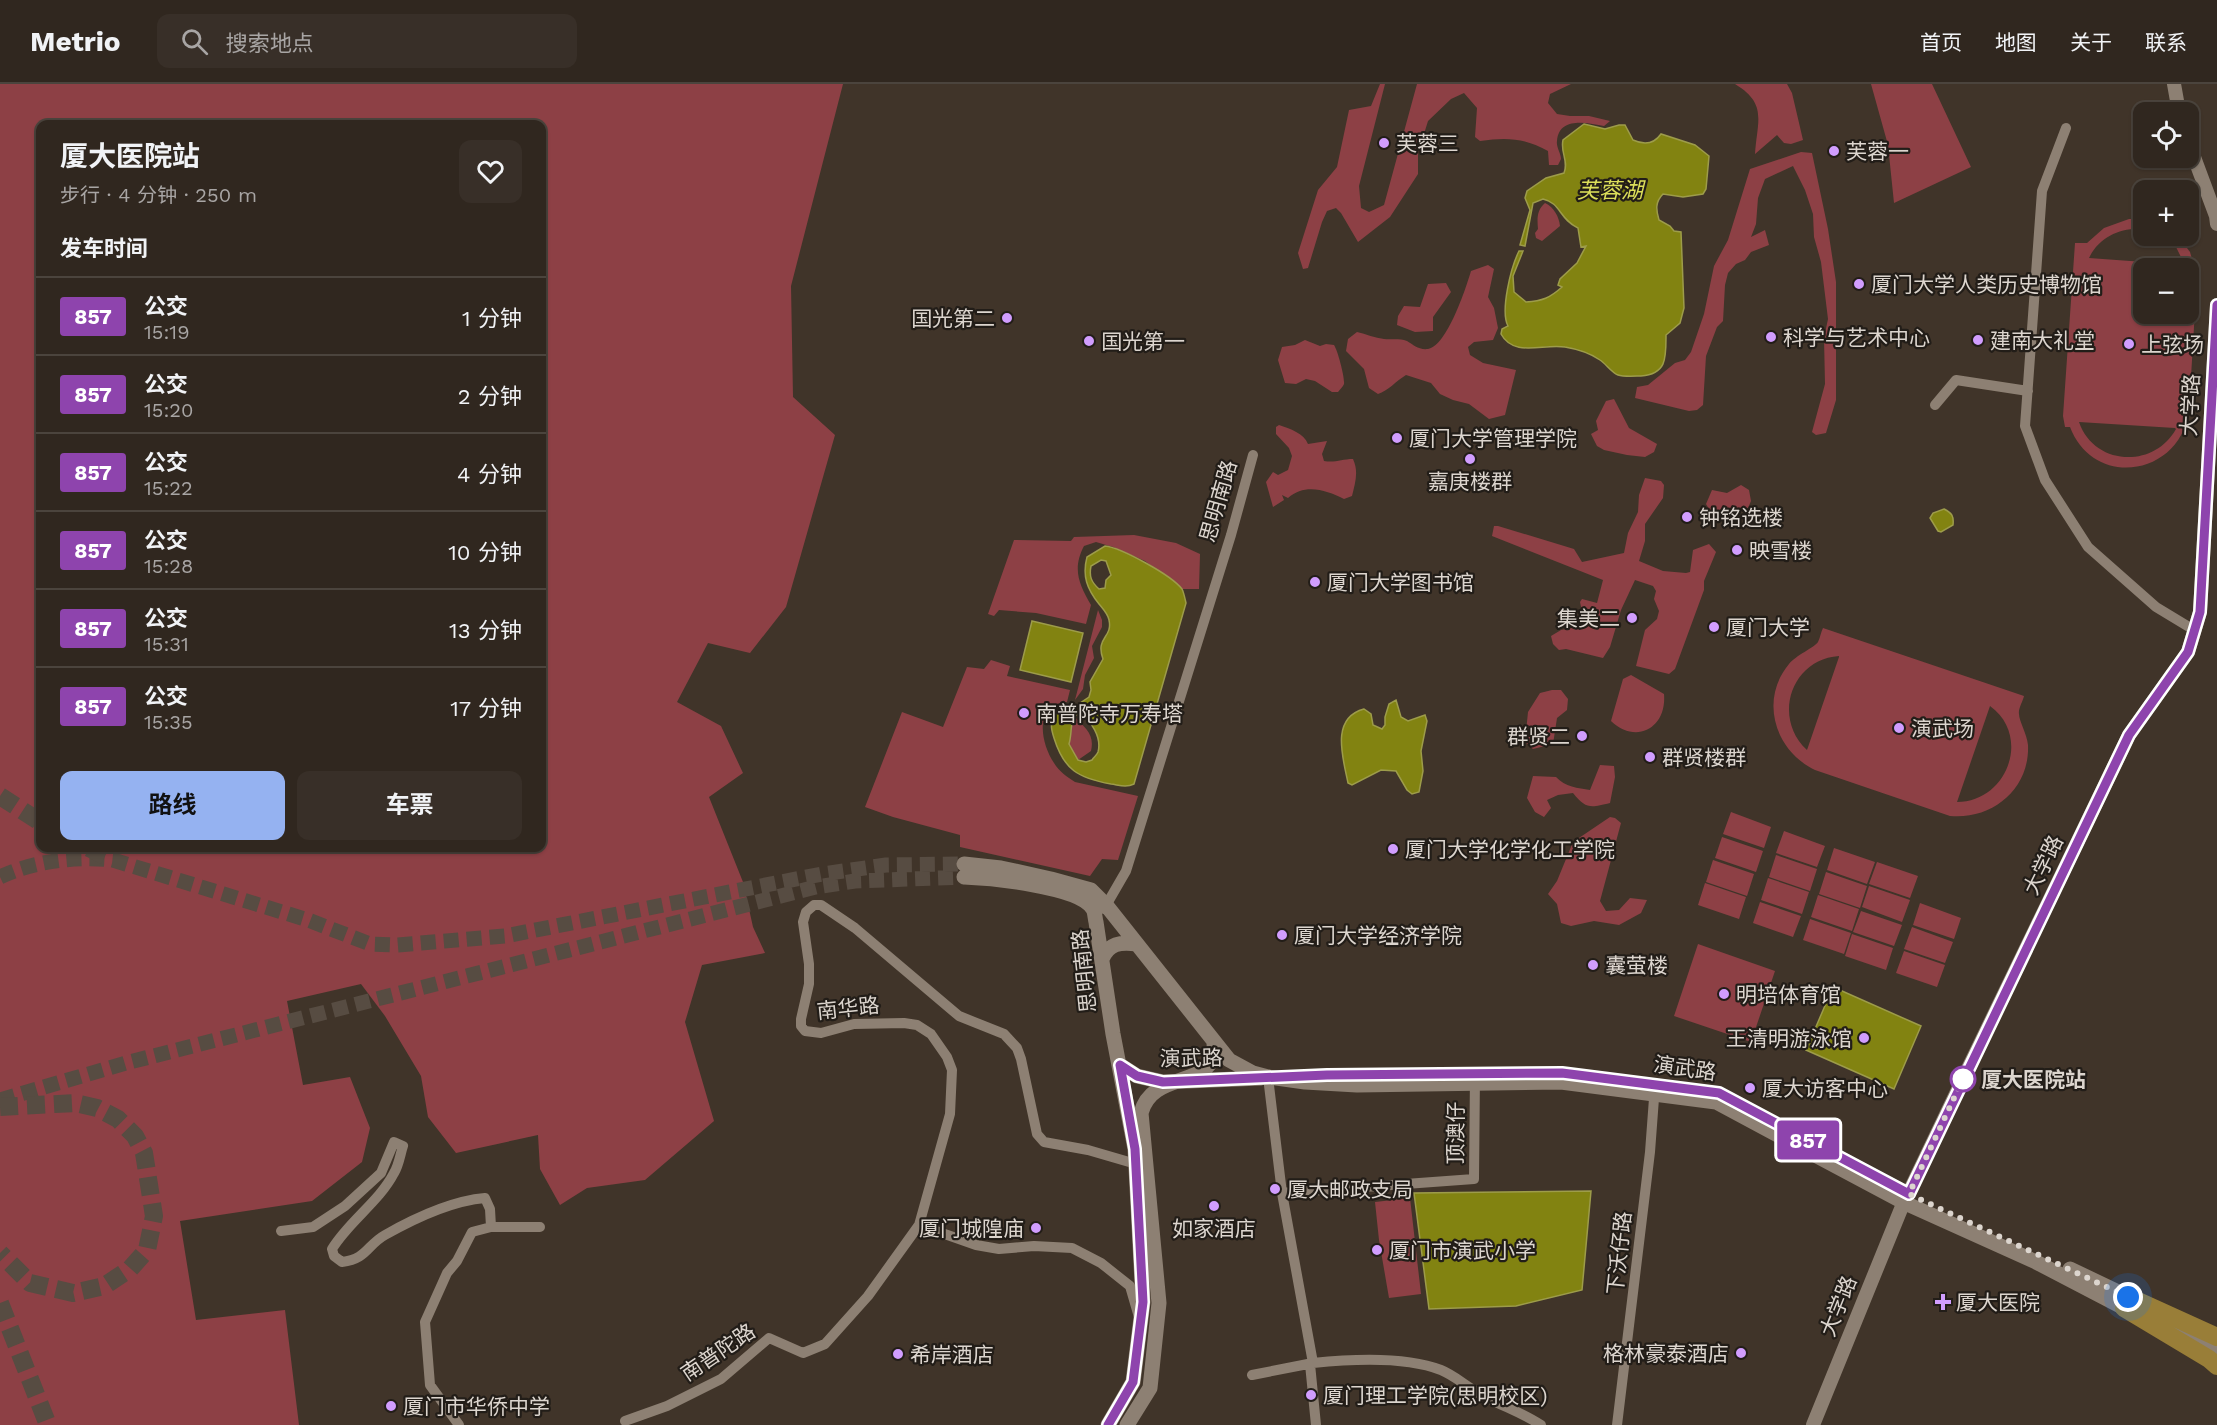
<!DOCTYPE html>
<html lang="zh">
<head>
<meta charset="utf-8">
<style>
	body { margin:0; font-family:"Work Sans","Noto Sans SC",sans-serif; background:#382f28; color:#f1f3f6; height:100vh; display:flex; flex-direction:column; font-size:22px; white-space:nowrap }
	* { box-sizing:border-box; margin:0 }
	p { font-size:20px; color:#a8a5a4 }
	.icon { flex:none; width:33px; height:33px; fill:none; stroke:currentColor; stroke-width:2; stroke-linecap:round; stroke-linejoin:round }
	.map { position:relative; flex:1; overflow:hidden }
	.side { position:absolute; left:36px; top:36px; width:510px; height:732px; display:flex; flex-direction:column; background:#30271f; border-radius:12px; box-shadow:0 2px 4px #0004,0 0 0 2px #4b443d }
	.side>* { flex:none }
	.badge { padding:0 12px; border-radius:4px; font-size:21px; line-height:39px }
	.buttons { position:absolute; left:2133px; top:18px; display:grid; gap:12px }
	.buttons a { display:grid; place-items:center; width:66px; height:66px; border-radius:12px; background:#30271f; box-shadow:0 2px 4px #0004,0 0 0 2px #4b443d; font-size:30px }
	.you { position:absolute; width:30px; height:30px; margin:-15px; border:4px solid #fff; border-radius:50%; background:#1a73e8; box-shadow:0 0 0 9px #1a73e833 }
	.map>.badge { position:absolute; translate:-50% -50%; box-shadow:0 0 0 3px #fff }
	h2 { padding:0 24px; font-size:22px; line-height:54px }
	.round { display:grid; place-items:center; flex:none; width:63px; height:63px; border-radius:12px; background:#382f28 }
	.summary { display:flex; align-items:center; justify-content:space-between; height:102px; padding:0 24px }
	h1 { font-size:28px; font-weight:700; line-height:45px }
	.action { display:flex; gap:12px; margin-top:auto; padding:12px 24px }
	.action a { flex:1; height:69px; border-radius:12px; background:#95b2f1; color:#111; font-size:24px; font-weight:700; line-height:69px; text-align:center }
	.action a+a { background:#382f28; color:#f1f3f6 }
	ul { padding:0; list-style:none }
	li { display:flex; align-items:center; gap:18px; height:78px; padding:0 24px; border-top:2px solid #4b443d }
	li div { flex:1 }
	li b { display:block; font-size:22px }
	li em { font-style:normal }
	li .badge { min-width:66px; font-weight:700; text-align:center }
	header { display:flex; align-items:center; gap:36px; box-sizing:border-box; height:84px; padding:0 30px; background:#30271f; border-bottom:2px solid #4b443d }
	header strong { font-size:28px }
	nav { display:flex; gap:33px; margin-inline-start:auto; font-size:21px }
	.search { width:420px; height:54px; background:#382f28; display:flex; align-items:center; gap:15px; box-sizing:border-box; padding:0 21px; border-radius:12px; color:#a8a5a4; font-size:22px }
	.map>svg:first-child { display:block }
	.green { fill:#8d4045; fill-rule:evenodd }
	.water { fill:#828311; stroke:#9d9c4a; stroke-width:1.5; fill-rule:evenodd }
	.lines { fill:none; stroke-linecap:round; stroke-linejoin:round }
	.secondary-tunnel { stroke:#574c42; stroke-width:15; stroke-dasharray:15 8; stroke-linecap:butt }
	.trunk-tunnel { stroke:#574c42; stroke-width:18; stroke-dasharray:18 9; stroke-linecap:butt }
	.minor { stroke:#8d8073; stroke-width:10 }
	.tertiary { stroke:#8d8073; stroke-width:14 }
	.secondary { stroke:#8d8073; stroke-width:15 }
	.trunk { stroke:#997e38; stroke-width:18 }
	.line-casing { stroke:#fff; stroke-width:14 }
	.line { stroke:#8e44ad; stroke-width:9 }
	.walk { stroke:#dcd5ce; stroke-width:6; stroke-dasharray:0 10.8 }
	.poi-dot { fill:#d19dfe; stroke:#221d18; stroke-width:2 }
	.stop-dot { fill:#fff; stroke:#8e44ad; stroke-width:3 }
	.labels { text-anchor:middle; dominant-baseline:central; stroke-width:4.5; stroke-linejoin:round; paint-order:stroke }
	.poi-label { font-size:21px; fill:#dcd5ce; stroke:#221d18; text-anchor:start }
	.street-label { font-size:21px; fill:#dcd5ce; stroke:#221d18 }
	.stop-label { font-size:21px; font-weight:bold; fill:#dcd5ce; stroke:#221d18; text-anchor:start }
	.water-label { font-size:22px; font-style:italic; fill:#dcdf5a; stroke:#221d18 }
</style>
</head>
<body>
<header>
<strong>Metrio</strong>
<div class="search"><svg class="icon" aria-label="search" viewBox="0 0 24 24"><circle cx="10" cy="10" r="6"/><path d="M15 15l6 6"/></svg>搜索地点</div>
<nav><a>首页</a><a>地图</a><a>关于</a><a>联系</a></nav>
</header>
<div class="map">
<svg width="2217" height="1341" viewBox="0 0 2217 1341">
	<rect width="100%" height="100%" fill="#403429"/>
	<path class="green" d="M0,0H843L791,202L793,313L835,351L786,523L750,569L708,559L677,618L721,642L743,689L709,713L743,798L753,843L765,869L702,881L685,938L714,1037L645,1096L587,1104L560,1121L540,1085L538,1051L456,1069L428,1033L421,992L385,932L361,900L287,917L303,1001L350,993L370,1044L362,1078L312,1117L180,1137L196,1236L285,1226L299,1341H0ZM40,40H542V764H40Z
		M1380,0H1385L1359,102L1361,124L1369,128L1384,121L1417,0H1571L1550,10L1548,19L1557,30L1570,32H1589L1610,37L1604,42C1588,39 1559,32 1557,57C1556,63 1561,69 1561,75L1558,81H1549L1548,67C1524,54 1507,53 1480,57L1475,53L1477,24L1464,9L1451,15L1428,37L1418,69V90L1390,133L1358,158L1341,129L1336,124L1327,127L1322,138L1308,184L1303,185L1298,169L1318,106L1337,83L1349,26L1371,22Z
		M1735,0H1787L1792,9L1803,56L1791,60L1784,59L1777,51L1755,70C1757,37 1768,20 1735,0Z
		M1871,0H1932L1971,83L1894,119L1888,61Z
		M1801,68L1812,69L1828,145L1836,198V316L1826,349L1816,351L1812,348L1825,300L1824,254L1828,235L1821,178L1814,153L1813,130L1805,106L1793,82L1765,95L1758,114L1756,140L1751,153L1765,146L1769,161L1751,168L1745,176L1736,180L1728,189L1725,201L1723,237L1717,243L1706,272L1703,321L1697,326L1689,327L1635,314L1637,303L1648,301L1675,279L1685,276L1691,268L1704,230L1714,182L1728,156L1750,85Z
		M1545,119C1554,123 1559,133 1560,142L1542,157L1536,154L1535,149L1538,145C1537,134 1537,126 1545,119Z
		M2129,135H2143V145C2121,143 2099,153 2089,174L2185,181L2176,163L2162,152H2178L2190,168L2197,193L2189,326C2181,392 2094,406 2070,343H2065L2063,332L2075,159H2087L2104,144ZM2188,184V230H2144V184ZM2079,338L2175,344L2176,345C2154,385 2094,382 2079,338Z
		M1488,181L1494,185L1488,213L1494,224L1498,244L1493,256L1474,258L1468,263L1470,271L1483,279L1516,286L1505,331L1489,335L1469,320L1453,316L1440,310L1431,299L1406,291C1396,297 1388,307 1378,310L1369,304L1364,285L1346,267L1348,255L1357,248C1366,250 1375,254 1384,255C1391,256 1399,254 1407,257C1414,261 1418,266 1428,265C1447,262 1466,204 1471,187Z
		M1446,199L1451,208L1433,233V247L1415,248L1397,241L1398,232L1404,222L1420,223L1428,200Z
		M1305,256L1320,262L1326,260L1334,261C1338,267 1345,294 1344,300C1343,303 1340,305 1338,308H1332L1315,297L1306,295L1296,300L1285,299L1278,276L1282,263L1295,261Z
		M1614,315L1629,344L1657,360L1654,368L1645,373L1627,371L1604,366L1597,362L1591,350L1598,346L1596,337L1606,317Z
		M1279,341C1290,345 1304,349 1308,360L1327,357L1322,370L1324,377C1335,379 1342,375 1353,375C1359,388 1355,399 1352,412L1344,415C1326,406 1305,399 1288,414L1282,411L1284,416L1273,423L1266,398L1273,388L1278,391L1288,386L1292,372L1289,364L1276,350V343Z
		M1645,394L1661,397L1664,401L1663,414L1645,440V457L1639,477L1663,487L1686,489L1690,488L1693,466L1709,460L1716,468L1704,497V506L1675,585L1669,590L1636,582L1645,546L1657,535L1659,527L1654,515L1656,507L1653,502L1635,496L1621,526L1610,563L1603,574L1566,565L1559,566L1553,560L1551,552L1561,546L1583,542L1584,537L1580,518L1582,515L1597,519L1603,496L1492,452L1494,442H1498L1574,465L1582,478L1624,469L1628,449L1638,428L1639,411Z
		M1741,401L1749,406L1751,417L1748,424L1735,425C1728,432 1723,432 1713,432L1706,420L1712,406L1727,409Z
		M1134,451L1176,459L1200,470L1199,505H1182L1145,477L1113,463L1096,458L1084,462C1072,485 1079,500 1091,521L1086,540L1036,529L999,526L994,532L988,530L1014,456L1071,457L1074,453Z
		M1098,526L1102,536V543L1092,562L1094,574L1085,591L1083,605L1075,616Z
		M1823,544L2024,612C2023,617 2018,625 2019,630C2019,637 2027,650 2028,661C2030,705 1992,736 1950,732L1815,686C1775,667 1759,616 1789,580C1795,572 1815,563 1818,558C1820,554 1821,548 1823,544ZM1839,572V573L1807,666C1772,634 1791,575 1839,572ZM1990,622C2032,652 2007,718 1957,718Z
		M991,576L1010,582L1007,592L1070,606L1067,618C1034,620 1040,658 1054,679C1059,687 1067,693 1075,698L1138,712L1118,776L1102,775L1090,792L960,763V751L893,733L865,723L902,628L943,643L967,583L984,585Z
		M1631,591L1664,610C1667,644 1636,661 1611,637L1623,595Z
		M1552,606H1561L1568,615L1567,626L1557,634L1553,660L1533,665L1525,658L1528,628L1540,609Z
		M1074,632C1085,644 1095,650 1091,667L1078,676L1069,660C1072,650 1070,642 1074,632Z
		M1600,681L1614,682L1615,693L1610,719C1590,724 1586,725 1573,709L1558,711L1547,716L1551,724L1544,733L1535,728L1527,714L1533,692L1556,693C1565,703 1578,704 1590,706Z
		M1731,728L1771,743L1764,764L1723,750Z
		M1610,733L1615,734L1621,739L1600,817L1606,827L1619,826L1630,814L1647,816L1641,829L1619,841L1594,837L1571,842L1561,839L1557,820L1548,810L1557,797L1573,758Z
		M1784,747L1825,762L1817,783L1776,769Z
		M1722,753L1763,767L1756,788L1715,774Z
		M1834,764L1875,778L1867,800L1827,786Z
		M1776,771L1817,785L1810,807L1769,793Z
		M1713,776L1754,790L1747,812L1706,798Z
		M1877,778L1918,792L1910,814L1869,800Z
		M1826,788L1867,802L1860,824L1819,810Z
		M1768,794L1809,808L1802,830L1761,816Z
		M1705,799L1746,813L1739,835L1698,821Z
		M1869,802L1910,816L1902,838L1862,823Z
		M1818,811L1859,825L1852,847L1811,833Z
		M1760,818L1801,832L1793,853L1753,839Z
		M1920,819L1961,834L1954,855L1913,841Z
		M1861,827L1902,841L1894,862L1853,848Z
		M1810,835L1851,849L1844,870L1803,856Z
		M1912,843L1953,858L1945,879L1904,865Z
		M1852,850L1893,864L1886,886L1845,872Z
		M1698,860L1775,887L1751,958L1674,932Z
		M1904,867L1945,881L1937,903L1896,889Z
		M1410,1114L1421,1210L1389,1214L1379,1156L1375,1118Z"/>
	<path class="water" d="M1584,40L1605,45L1619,41H1625L1633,56C1644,61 1654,60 1661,50L1695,61L1709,72L1706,105L1703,110L1683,113L1663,110C1655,118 1656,126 1659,136L1670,142L1674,147L1681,148L1684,224L1680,239L1666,251C1666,274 1667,290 1641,292C1635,292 1624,293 1618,291C1612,289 1606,280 1600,276C1590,269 1577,265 1565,263C1544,259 1514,274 1501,250L1502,245L1508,242C1500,227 1511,183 1519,167H1523L1513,192L1514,208L1526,218C1542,217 1550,214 1562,203L1558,201L1560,195L1577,179L1586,162L1581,163L1578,144C1559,135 1561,119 1543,115L1533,119L1525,162L1520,161L1530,126L1525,114L1527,107L1546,94L1564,89C1569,77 1560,68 1563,56Z
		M1944,425C1952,429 1954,432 1953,441L1941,448L1938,447L1930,434L1933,429Z
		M1105,462C1122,464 1171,491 1182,505C1184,509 1185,515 1186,519L1134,700C1126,704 1119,701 1111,700C1078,694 1064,686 1054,654C1050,642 1050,637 1058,628L1071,625L1089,613L1091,606L1090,598L1103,575C1095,553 1113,554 1109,536C1108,530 1103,525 1099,520C1087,505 1082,492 1087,473ZM1101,476L1106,477L1111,491L1106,496L1105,504L1099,505C1091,498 1089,492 1091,482ZM1080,629C1091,637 1102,653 1098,668C1097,671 1094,673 1092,676L1086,678L1078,676L1069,660C1072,650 1070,642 1074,632Z
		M1032,537L1083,549L1071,598L1020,586Z
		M1396,616L1401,633L1408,637L1425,631L1427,637L1421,667L1423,687L1419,708L1412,710L1407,706L1396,687L1381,686L1352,701L1348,699C1343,674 1330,634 1364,625L1371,630L1373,641L1382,645L1385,641V633L1389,620Z
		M1833,903L1921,942L1894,1005L1806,966Z
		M1591,1107L1582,1206L1516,1222L1429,1225L1414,1109Z"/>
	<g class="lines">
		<path class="secondary-tunnel" d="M0,793C34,777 76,772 113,776L308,836L370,860L397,861L505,852L822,790L886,781L964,780
			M0,1016L126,979L816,803L855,797L964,793"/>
		<path class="trunk-tunnel" d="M0,712L40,738
			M89,764L113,776
			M0,1023L75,1019L97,1024L118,1035L135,1052L144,1069L154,1132L147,1166L130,1185L104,1202L73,1209L30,1199L0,1169
			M0,1219L48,1341"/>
		<path class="minor" d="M2066,44L2042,107L2025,342L2045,396L2088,463L2156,523L2194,546
			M1935,321L1956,296L2028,307
			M1104,825L1126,787L1231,451L1253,371
			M1268,993L1282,1109L1313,1279C1351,1275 1405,1272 1441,1286C1456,1292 1469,1305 1484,1312C1504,1323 1521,1328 1541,1341
			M1136,1080L1088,1066L1044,1058L1037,1050L1021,975L1017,964L1004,950L959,932L855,844L821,821H814L806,828L803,838L809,880V900L801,935V942L805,947L821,949L854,940L904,939L917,941L931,950L947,973L952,986L950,1030L919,1141L976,1161L999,1165L1034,1162L1072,1164L1101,1179L1130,1202L1139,1233
			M1282,1109L1474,1095L1475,990
			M491,1143H540
			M281,1147L313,1143L345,1122L381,1089L394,1058L403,1062C400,1071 399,1081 394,1089C379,1118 349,1137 332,1165L334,1172L342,1178C367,1175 367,1161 385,1151C415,1134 450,1117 485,1114L490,1125L491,1143L472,1148L457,1177L447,1189L425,1238L430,1301L459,1341
			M1310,1280L1316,1341
			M1252,1291L1313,1279
			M625,1337L667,1322L721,1295L769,1254L803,1269L825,1260L868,1212L919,1141
			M1617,1341L1650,1068L1655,1001"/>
		<path class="tertiary" d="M2174,0L2179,28
			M2188,57L2216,132L2217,140
			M1813,1341L1901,1125L1963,995L2129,651L2188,568L2200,528L2217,221"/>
		<path class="secondary" d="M964,780L1001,784L1051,795L1091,806L1106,821L1229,976L1253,989L1268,993L1305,998L1357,1001L1561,998L1716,1018L1905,1119L2036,1178L2134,1229
			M964,793C989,794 1080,802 1093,825C1095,828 1095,835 1096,838L1113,950L1135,1065L1143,1218L1133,1298L1108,1341
			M1102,875C1109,859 1120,858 1137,860
			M1120,981L1137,992L1163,998L1261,994
			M2070,1185L2137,1217
			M2178,1249L2217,1266
			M1127,1341L1150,1304L1159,1219L1141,1029C1153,983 1218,1008 1214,959"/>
		<path class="trunk" d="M2129,1213L2217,1253
			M2124,1224L2209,1275L2217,1282"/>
	</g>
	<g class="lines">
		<defs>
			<path id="line" d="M1108,1341L1133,1298L1143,1218L1135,1065L1120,981L1137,992L1163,998L1327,991L1562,989L1719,1009L1909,1110L2129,651L2188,568L2200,528L2217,221"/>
		</defs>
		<use href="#line" class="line-casing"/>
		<use href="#line" class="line"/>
		<path class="walk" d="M1963,995L1909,1110L2128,1213"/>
	</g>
	<g class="poi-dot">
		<circle cx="1384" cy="59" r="6"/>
		<circle cx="1834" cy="67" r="6"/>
		<circle cx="1859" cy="200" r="6"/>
		<circle cx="1007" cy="234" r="6"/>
		<circle cx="1771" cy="253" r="6"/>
		<circle cx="1978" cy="256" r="6"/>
		<circle cx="1089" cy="257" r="6"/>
		<circle cx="2129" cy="260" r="6"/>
		<circle cx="1397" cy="354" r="6"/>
		<circle cx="1470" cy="375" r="6"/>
		<circle cx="1687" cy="433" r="6"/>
		<circle cx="1737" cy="466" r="6"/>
		<circle cx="1315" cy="498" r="6"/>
		<circle cx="1632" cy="534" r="6"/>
		<circle cx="1714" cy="543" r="6"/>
		<circle cx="1024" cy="629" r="6"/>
		<circle cx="1899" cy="644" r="6"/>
		<circle cx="1582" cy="652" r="6"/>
		<circle cx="1650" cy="673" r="6"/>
		<circle cx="1393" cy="765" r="6"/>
		<circle cx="1282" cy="851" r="6"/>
		<circle cx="1593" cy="881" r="6"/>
		<circle cx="1724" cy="910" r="6"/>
		<circle cx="1864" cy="954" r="6"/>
		<circle cx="1750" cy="1004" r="6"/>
		<circle cx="1275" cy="1105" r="6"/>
		<circle cx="1214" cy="1122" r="6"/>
		<circle cx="1036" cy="1144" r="6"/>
		<circle cx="1377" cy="1166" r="6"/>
		<path d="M1940 1209h6v6h6v6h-6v6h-6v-6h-6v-6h6z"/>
		<circle cx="1741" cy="1269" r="6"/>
		<circle cx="898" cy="1270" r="6"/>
		<circle cx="1311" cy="1311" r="6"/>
		<circle cx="391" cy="1322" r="6"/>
	</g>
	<circle class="stop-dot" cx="1963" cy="995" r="12"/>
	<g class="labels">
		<g class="poi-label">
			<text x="1396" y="59">芙蓉三</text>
			<text x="1846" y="67">芙蓉一</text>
			<text x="1871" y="200">厦门大学人类历史博物馆</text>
			<text x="995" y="234" text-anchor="end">国光第二</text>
			<text x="1783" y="253">科学与艺术中心</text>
			<text x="1990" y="256">建南大礼堂</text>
			<text x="1101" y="257">国光第一</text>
			<text x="2141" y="260">上弦场</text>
			<text x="1409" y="354">厦门大学管理学院</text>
			<text x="1470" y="397" text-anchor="middle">嘉庚楼群</text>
			<text x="1699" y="433">钟铭选楼</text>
			<text x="1749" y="466">映雪楼</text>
			<text x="1327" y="498">厦门大学图书馆</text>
			<text x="1620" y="534" text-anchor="end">集美二</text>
			<text x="1726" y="543">厦门大学</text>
			<text x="1036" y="629">南普陀寺万寿塔</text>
			<text x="1911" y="644">演武场</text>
			<text x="1570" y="652" text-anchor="end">群贤二</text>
			<text x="1662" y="673">群贤楼群</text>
			<text x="1405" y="765">厦门大学化学化工学院</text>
			<text x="1294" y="851">厦门大学经济学院</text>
			<text x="1605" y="881">囊萤楼</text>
			<text x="1736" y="910">明培体育馆</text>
			<text x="1852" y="954" text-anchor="end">王清明游泳馆</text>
			<text x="1762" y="1004">厦大访客中心</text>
			<text x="1287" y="1105">厦大邮政支局</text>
			<text x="1024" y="1144" text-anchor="end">厦门城隍庙</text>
			<text x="1214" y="1144" text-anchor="middle">如家酒店</text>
			<text x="1389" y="1166">厦门市演武小学</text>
			<text x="1956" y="1218">厦大医院</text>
			<text x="1729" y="1269" text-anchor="end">格林豪泰酒店</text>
			<text x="910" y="1270">希岸酒店</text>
			<text x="1323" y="1311">厦门理工学院(思明校区)</text>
			<text x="403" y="1322">厦门市华侨中学</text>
		</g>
		<g class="street-label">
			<text transform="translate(2190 321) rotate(-87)">大学路</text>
			<text transform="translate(1218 417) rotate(-74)">思明南路</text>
			<text transform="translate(2043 781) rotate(-64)">大学路</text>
			<text transform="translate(1084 887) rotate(-96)">思明南路</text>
			<text transform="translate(848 924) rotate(-6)">南华路</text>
			<text transform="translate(1191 974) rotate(-1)">演武路</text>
			<text transform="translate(1685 984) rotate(8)">演武路</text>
			<text transform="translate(1455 1049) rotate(-90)">顶澳仔</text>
			<text transform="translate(1619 1169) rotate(-84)">下沃仔路</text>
			<text transform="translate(1838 1222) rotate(-68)">大学路</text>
			<text transform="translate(718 1268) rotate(-34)">南普陀路</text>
		</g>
		<g class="stop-label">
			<text x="1981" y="995">厦大医院站</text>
		</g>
		<g class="water-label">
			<text x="1610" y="106">芙蓉湖</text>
		</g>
	</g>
</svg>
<div class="buttons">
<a><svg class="icon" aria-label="locate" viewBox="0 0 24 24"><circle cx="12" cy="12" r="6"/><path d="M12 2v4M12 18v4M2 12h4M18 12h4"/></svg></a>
<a>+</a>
<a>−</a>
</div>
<div class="you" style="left:2128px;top:1213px"></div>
<b class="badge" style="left:1808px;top:1056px;background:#8e44ad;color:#fff">857</b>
<section class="side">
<div class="summary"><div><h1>厦大医院站</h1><p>步行 · 4 分钟 · 250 m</p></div><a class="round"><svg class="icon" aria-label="heart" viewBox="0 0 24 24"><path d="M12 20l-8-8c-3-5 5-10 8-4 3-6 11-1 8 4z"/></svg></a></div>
<h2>发车时间</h2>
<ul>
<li><span class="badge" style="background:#8e44ad;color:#fff">857</span><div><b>公交</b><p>15:19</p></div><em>1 分钟</em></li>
<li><span class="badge" style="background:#8e44ad;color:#fff">857</span><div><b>公交</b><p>15:20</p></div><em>2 分钟</em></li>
<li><span class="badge" style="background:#8e44ad;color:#fff">857</span><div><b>公交</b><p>15:22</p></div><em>4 分钟</em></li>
<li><span class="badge" style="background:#8e44ad;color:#fff">857</span><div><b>公交</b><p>15:28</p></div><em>10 分钟</em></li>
<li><span class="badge" style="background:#8e44ad;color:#fff">857</span><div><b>公交</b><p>15:31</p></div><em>13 分钟</em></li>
<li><span class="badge" style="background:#8e44ad;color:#fff">857</span><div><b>公交</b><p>15:35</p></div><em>17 分钟</em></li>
</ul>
<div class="action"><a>路线</a><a>车票</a></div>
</section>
</div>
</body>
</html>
